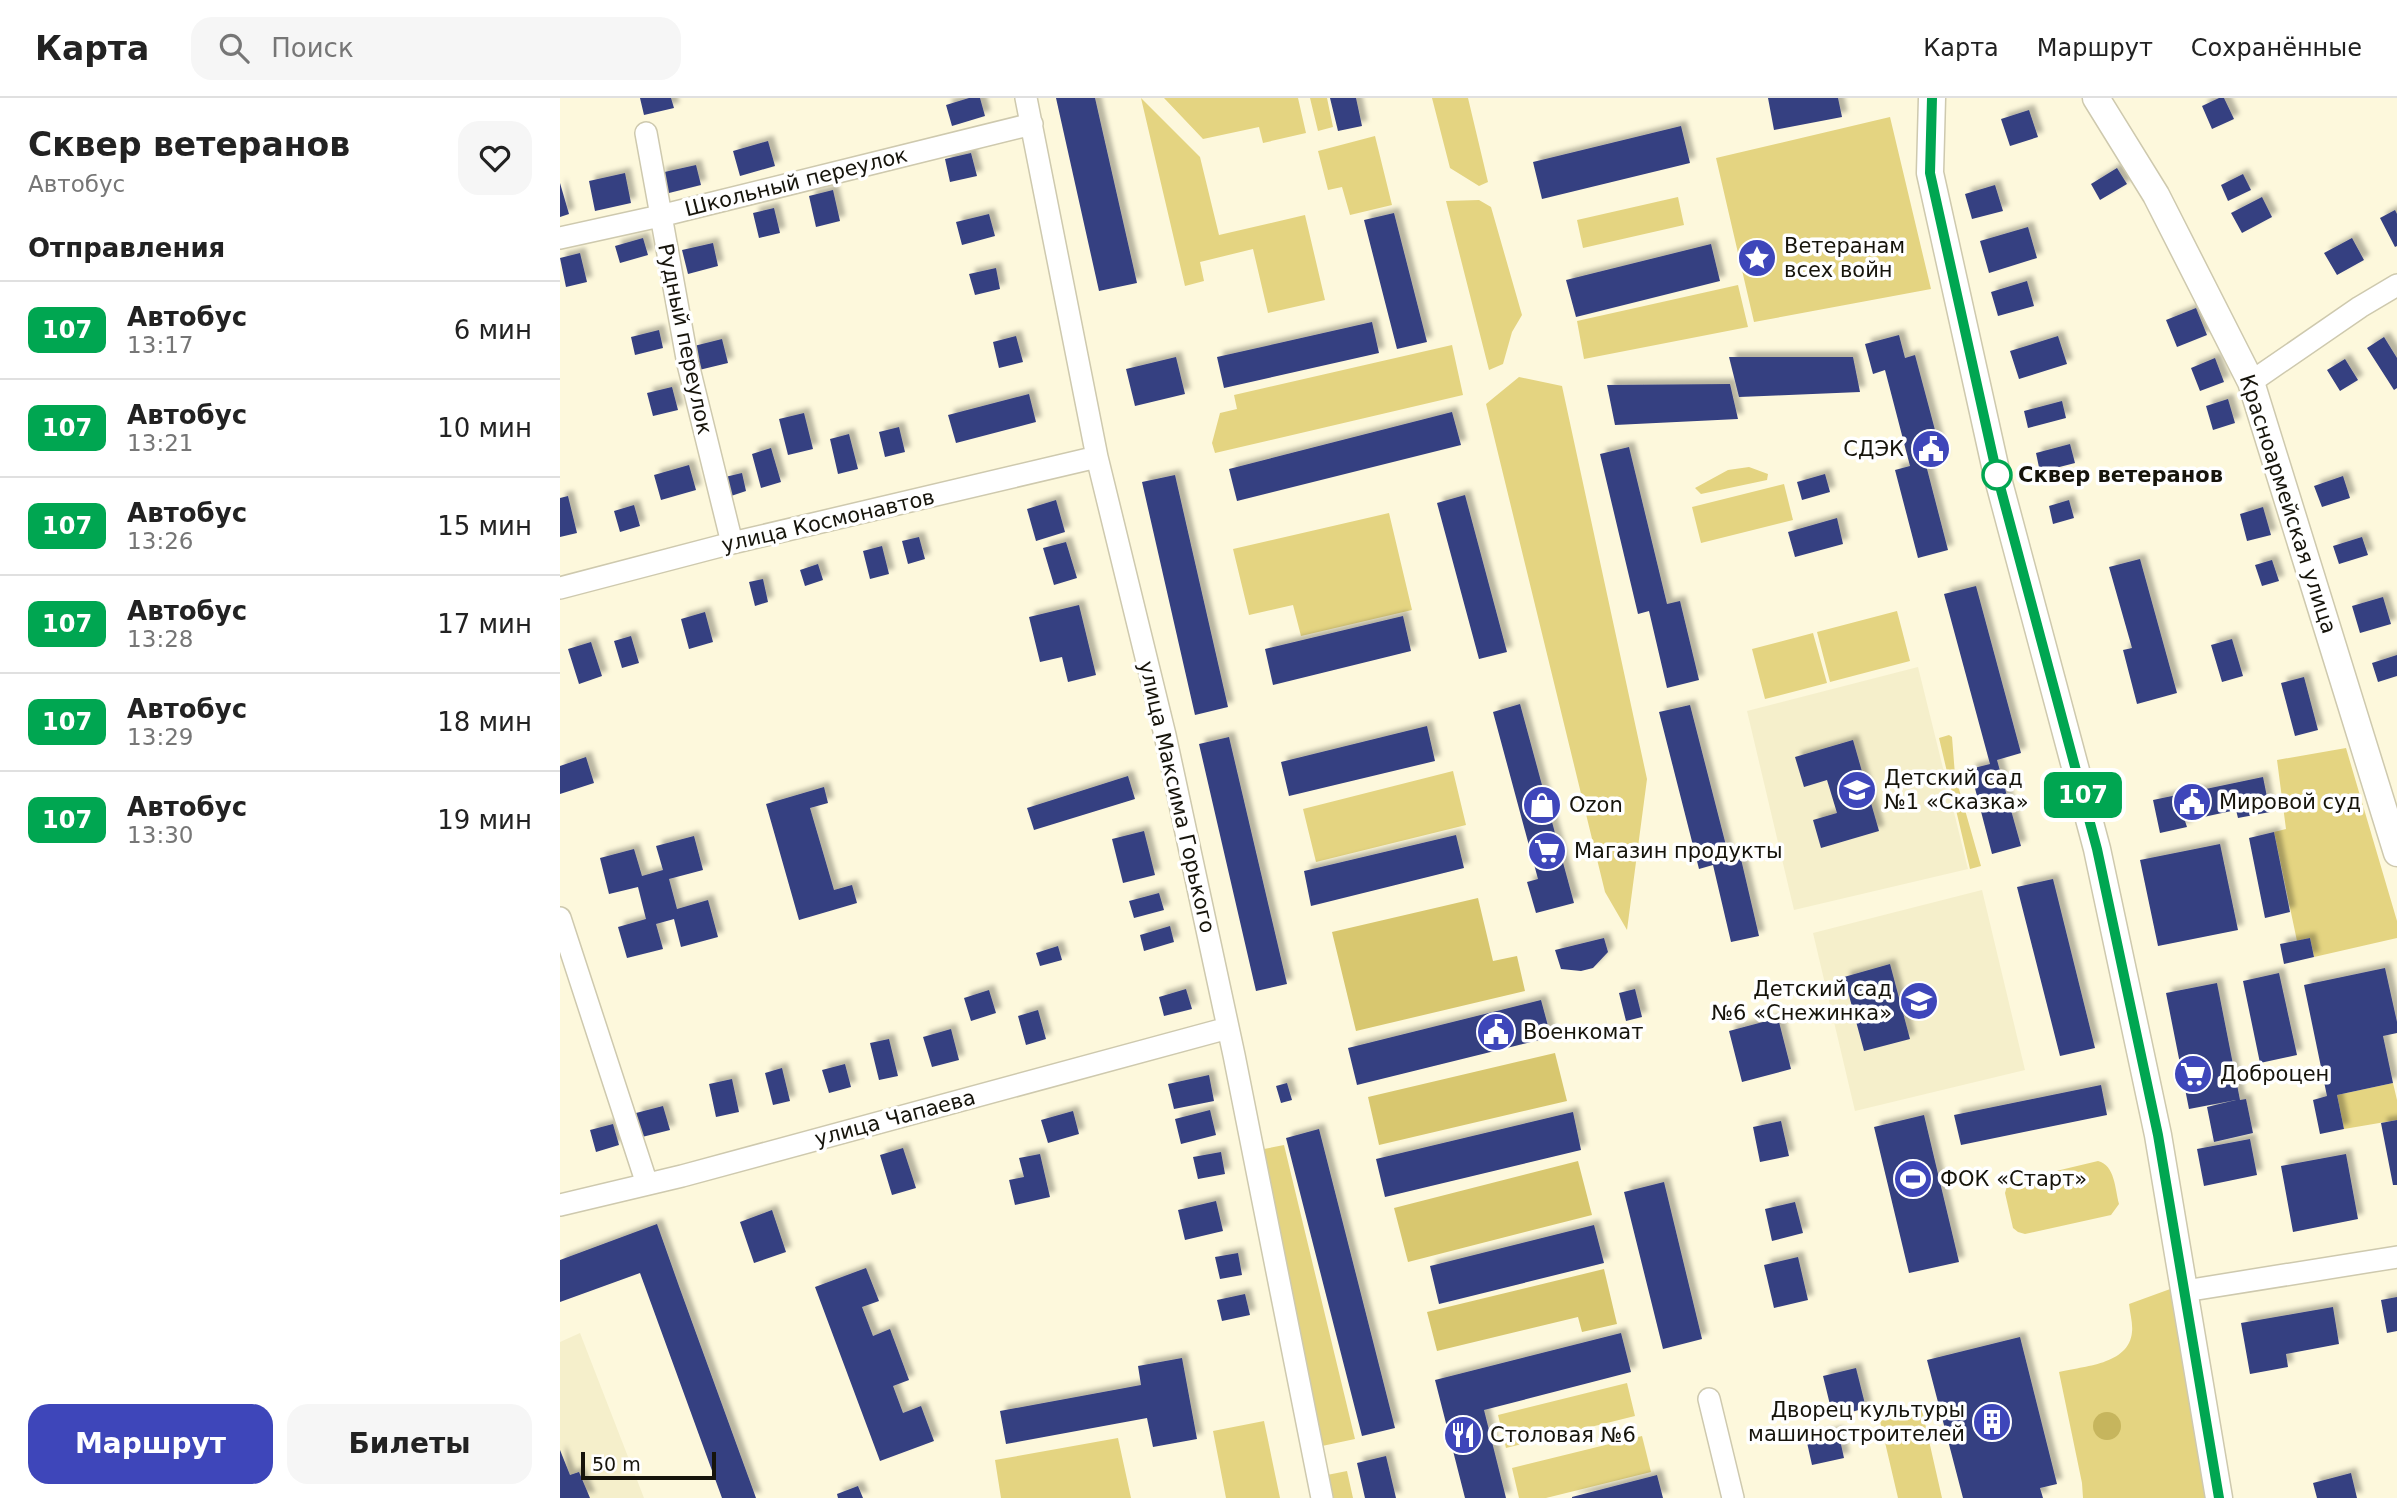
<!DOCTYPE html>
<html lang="ru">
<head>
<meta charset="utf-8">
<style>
	body { margin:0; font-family:"DejaVu Sans",sans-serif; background:#f6f6f6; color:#222; height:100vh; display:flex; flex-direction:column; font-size:26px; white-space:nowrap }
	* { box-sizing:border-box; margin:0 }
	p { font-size:23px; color:#767676 }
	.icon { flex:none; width:38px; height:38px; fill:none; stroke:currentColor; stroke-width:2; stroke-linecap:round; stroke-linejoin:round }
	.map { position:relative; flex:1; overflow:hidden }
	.details { display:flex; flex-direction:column; background:#fff; width:560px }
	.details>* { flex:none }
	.badge { padding:0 14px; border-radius:10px; font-size:24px; line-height:46px }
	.scale { position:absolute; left:21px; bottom:18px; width:135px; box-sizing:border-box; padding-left:7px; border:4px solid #16140b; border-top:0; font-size:19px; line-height:24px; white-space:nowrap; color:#16140b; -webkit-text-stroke:5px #fff; paint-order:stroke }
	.map>.badge { position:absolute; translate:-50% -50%; box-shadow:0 0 0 4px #fff }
	h2 { padding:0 28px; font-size:26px; line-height:63px }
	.round { display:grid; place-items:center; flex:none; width:74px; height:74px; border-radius:21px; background:#f6f6f6 }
	.summary { display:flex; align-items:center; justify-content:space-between; height:119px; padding:0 28px }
	h1 { font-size:33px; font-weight:800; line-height:52px }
	.primary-button { display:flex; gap:14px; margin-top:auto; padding:14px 28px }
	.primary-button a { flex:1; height:80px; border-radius:21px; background:#3e46ba; color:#fff; font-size:28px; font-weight:800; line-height:80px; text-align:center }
	.primary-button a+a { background:#f6f6f6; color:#222 }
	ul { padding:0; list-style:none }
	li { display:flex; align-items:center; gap:21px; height:98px; padding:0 28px; border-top:2px solid #e0e0e0 }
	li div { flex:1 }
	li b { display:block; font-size:26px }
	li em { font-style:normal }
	li .badge { min-width:77px; font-weight:700; text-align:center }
	header { display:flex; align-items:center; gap:42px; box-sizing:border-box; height:98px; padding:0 35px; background:#fff; border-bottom:2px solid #e0e0e0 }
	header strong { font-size:33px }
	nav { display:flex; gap:38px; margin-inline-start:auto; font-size:24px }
	.search { width:490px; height:63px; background:#f6f6f6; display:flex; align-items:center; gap:18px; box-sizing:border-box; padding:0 24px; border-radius:21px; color:#767676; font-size:26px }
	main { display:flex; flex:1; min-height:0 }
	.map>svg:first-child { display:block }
	.built { fill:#f5efcb }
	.green { fill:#e4d481 }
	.forest { fill:#d8c76f }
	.water { fill:#c6b55d }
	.building { fill:#353f81; filter:url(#shadow) }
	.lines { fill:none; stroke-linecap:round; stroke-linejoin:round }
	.minor-casing { stroke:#cec9ae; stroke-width:24 }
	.major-casing { stroke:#cec9ae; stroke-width:29 }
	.minor { stroke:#fff; stroke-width:21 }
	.major { stroke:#fff; stroke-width:26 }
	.line-casing { stroke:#fff; stroke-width:16 }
	.line { stroke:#00a651; stroke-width:10 }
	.stop-dot { fill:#fff; stroke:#00a651; stroke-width:3.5 }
	.labels { text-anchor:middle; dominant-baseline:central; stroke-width:7; stroke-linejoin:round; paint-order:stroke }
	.street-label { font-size:21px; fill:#16140b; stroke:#fff }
	.poi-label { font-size:21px; fill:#16140b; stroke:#fff; text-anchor:start }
	.stop-label { font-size:21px; font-weight:bold; fill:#16140b; stroke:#fff; text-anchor:start }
</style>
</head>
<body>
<header>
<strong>Карта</strong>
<div class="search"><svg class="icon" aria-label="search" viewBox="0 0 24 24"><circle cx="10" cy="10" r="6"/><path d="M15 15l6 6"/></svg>Поиск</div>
<nav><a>Карта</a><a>Маршрут</a><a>Сохранённые</a></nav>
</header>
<main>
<section class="details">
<div class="summary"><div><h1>Сквер ветеранов</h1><p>Автобус</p></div><a class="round"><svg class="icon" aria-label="heart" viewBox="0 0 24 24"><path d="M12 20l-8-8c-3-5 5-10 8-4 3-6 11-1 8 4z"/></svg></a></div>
<h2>Отправления</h2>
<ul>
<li><span class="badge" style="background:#00a651;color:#fff">107</span><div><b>Автобус</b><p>13:17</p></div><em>6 мин</em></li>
<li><span class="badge" style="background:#00a651;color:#fff">107</span><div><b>Автобус</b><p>13:21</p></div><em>10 мин</em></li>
<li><span class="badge" style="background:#00a651;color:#fff">107</span><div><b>Автобус</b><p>13:26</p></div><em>15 мин</em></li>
<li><span class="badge" style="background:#00a651;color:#fff">107</span><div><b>Автобус</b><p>13:28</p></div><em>17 мин</em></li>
<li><span class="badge" style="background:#00a651;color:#fff">107</span><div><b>Автобус</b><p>13:29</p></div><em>18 мин</em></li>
<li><span class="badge" style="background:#00a651;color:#fff">107</span><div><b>Автобус</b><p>13:30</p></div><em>19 мин</em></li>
</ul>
<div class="primary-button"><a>Маршрут</a><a>Билеты</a></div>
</section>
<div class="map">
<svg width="1837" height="1400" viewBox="0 0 1837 1400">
	<defs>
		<filter id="shadow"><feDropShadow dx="5.5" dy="-5.5" stdDeviation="2" flood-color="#0004"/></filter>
	</defs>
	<rect width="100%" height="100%" fill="#fdf8dc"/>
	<path class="built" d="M1358,569L1408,771L1234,812L1187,613Z
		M1422,792L1465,972L1295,1013L1253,835Z
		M20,1235L84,1400H0V1244Z"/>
	<path class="green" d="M581,0L640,59L659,137L745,117L765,202L708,215L693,151L640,164L644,183L625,188Z
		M604,0H738L746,35L703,45L699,29L643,41Z
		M750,0H767L773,29L758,33Z
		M872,0H908L928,84L919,88L890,70Z
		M1330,19L1371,191L1194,224L1156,60Z
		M815,38L832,107L790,117L782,89L768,92L758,53Z
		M1118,99L1124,127L1023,150L1017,122Z
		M919,102L931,109L962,217L952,234L943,266L929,272L886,103Z
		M1178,187L1188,229L1024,261L1017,223Z
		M892,247L903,297L655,355L652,345L660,315L677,311L674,297Z
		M959,279L1002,288L1087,681L1067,832L1045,794L926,306Z
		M1189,369L1208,376L1207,382L1141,396L1135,390L1168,372Z
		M1224,386L1233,422L1141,445L1132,409Z
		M829,415L852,512L741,538L733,507L689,517L673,451Z
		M1337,513L1350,563L1270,584L1257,534Z
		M1253,535L1267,585L1205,601L1192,551Z
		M1389,637L1392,639L1395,677L1421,768L1410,771L1379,640Z
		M1786,650L1837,823V840L1754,859L1750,840L1737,843L1714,734L1726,731L1717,662Z
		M893,673L906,727L756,764L743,711Z
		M1833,985L1837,1002V1022L1784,1031L1777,997Z
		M724,1047L795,1341L762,1348L704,1051Z
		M1538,1063C1555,1067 1555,1091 1559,1106L1551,1117L1465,1136L1458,1134L1453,1130L1445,1095L1447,1088L1454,1083Z
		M1613,1190L1649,1400H1523L1522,1385L1499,1274C1523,1268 1569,1267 1572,1234C1573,1226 1570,1215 1569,1206Z
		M1067,1285L1075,1318L946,1350L938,1317Z
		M1362,1312L1382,1400H1338L1320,1323Z
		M704,1323L720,1400H666L653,1333Z
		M1082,1338L1091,1374L986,1400H959L952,1370Z
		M558,1340L571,1400H441L435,1362Z
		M787,1373L793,1400H771L767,1377Z"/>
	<path class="forest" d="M918,800L933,863L957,858L965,893L796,933L772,834Z
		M995,955L1007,1003L819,1047L808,999Z
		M1018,1063L1032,1117L848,1164L834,1110Z
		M1044,1171L1057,1226L1022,1234L1018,1219L877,1253L867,1214Z"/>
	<path class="water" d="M1533 1328a14 14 0 1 1 28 0a14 14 0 1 1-28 0Z"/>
	<path class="building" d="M80,0H111L114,10L84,17Z
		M409,0H420L425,18L392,28L386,7Z
		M496,0H535L577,185L539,193Z
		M770,0H796L802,28L778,33Z
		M1208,0H1278L1282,19L1214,32Z
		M1659,0H1664L1674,21L1652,31L1642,8Z
		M1469,12L1478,39L1450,48L1441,21Z
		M1121,28L1130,65L982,101L973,64Z
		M208,43L215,68L180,78L173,53Z
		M411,55L417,78L390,84L385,61Z
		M136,67L141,87L105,96L100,75Z
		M1557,70L1567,86L1540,102L1531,86Z
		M65,75L71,105L35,113L29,83Z
		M1683,76L1691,92L1668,103L1661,87Z
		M0,85L9,116L0,119Z
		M1435,87L1443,113L1412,121L1405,96Z
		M273,92L280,123L256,129L249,98Z
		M1702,99L1712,119L1682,135L1671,115Z
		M214,110L220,135L199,140L193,115Z
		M1835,112L1837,116V148L1835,149L1820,120Z
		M834,115L867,244L837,251L804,122Z
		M429,116L435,138L402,147L396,124Z
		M1468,129L1477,160L1429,175L1420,143Z
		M83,140L88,157L60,165L55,148Z
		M1792,140L1804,162L1777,177L1764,155Z
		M153,145L158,168L128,176L122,152Z
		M1151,146L1160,183L1016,219L1006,182Z
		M20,155L27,184L6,189L0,160Z
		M436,170L440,191L415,197L409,176Z
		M1467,183L1474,208L1438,218L1431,194Z
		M1636,210L1647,237L1617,249L1606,222Z
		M812,224L819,255L664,290L657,259Z
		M99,232L103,250L75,257L71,239Z
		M1339,237L1345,260L1355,257L1383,362L1366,367L1388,452L1358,460L1335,372L1350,368L1325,272L1313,276L1305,246Z
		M456,238L463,264L439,270L433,244Z
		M1498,238L1507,266L1459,281L1450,253Z
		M1824,239L1837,260V290L1834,292L1807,250Z
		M162,241L168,265L139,272L134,248Z
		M616,259L625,296L575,308L566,271Z
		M1169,259H1293L1300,294L1179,299Z
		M1655,260L1664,284L1640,293L1631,270Z
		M1785,261L1798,282L1780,293L1767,272Z
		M1170,286L1178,321L1055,327L1047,287Z
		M112,289L118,312L93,318L87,295Z
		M469,296L476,324L396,345L388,317Z
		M1668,301L1675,325L1653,332L1646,308Z
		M1502,303L1506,320L1468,330L1464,313Z
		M892,314L901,347L677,403L669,371Z
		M244,315L253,351L228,357L219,321Z
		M339,329L345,354L325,359L319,334Z
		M289,336L298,371L278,376L270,341Z
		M1510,346L1515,365L1480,374L1476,355Z
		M1069,349L1107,506L1120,503L1139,582L1107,590L1089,513L1078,516L1040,356Z
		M211,350L221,384L201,390L192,356Z
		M129,367L136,392L101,402L94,377Z
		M182,375L186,393L171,398L165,379Z
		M1265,376L1270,394L1242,402L1237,384Z
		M615,377L668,609L635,617L582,384Z
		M1783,378L1790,400L1762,409L1754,388Z
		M905,397L947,554L919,561L877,405Z
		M8,398L17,435L0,439V400Z
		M496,402L505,434L476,443L467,411Z
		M1509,402L1514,420L1493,426L1489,408Z
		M74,407L80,428L60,434L54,413Z
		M1703,409L1711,437L1687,443L1680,416Z
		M1277,420L1283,446L1235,459L1228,434Z
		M359,439L365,461L348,466L342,443Z
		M1802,439L1808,457L1779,466L1773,448Z
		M506,444L517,480L494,487L483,450Z
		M322,448L329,476L310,481L303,453Z
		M1580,461L1617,595L1577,606L1563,552L1572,550L1549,469Z
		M1712,462L1719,483L1702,488L1695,467Z
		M258,466L263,482L245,488L240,472Z
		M203,481L208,504L195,508L189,484Z
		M1416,488L1461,655L1437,662L1461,748L1432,756L1410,671L1430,666L1384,496Z
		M1823,499L1831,526L1800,535L1792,508Z
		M519,507L536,577L508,584L502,559L480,564L469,519Z
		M145,514L153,544L129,551L121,521Z
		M843,518L851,553L713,587L705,551Z
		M71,538L79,565L62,570L54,543Z
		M1672,541L1683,578L1662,584L1651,547Z
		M31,544L42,578L19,586L8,551Z
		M1837,557V578L1818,584L1812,565Z
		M1744,579L1758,632L1735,638L1721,585Z
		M960,606L1014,805L976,815L967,784L978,781L933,614Z
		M1130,607L1170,763L1181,761L1199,838L1171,844L1153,767L1139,771L1099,614Z
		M867,628L875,663L729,698L721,664Z
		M669,639L727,886L696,893L639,646Z
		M1293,642L1319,733L1261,750L1253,722L1277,715L1267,682L1244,689L1235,659Z
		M26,659L34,685L0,696V668Z
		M568,678L575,701L474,732L467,710Z
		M1703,679L1710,714L1678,720L1676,712L1625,723L1627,729L1600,735L1593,702Z
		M264,689L268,705L250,710L274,792L292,787L297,805L239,822L206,706Z
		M584,733L595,777L563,785L552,741Z
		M1714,734L1730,814L1705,820L1689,740Z
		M896,737L904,770L751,808L744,773Z
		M134,738L143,772L109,781L117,811L148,802L158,839L121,849L114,821L96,826L103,851L67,860L58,829L86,821L78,789L49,796L40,760L74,751L82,778L103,772L96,748Z
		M1660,746L1678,832L1598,848L1580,762Z
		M1493,781L1535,950L1500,958L1457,789Z
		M599,795L604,812L574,820L569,803Z
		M610,828L614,844L584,853L580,837Z
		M1044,840L1048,854L1033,870L1021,873L1001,871L995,852Z
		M1750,840L1754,859L1724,866L1720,846Z
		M498,848L502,862L480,868L476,855Z
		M1330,866L1350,941L1304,953L1284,879Z
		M1825,870L1837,924V935L1823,938L1833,985L1777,997L1784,1031L1760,1036L1753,1002L1767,998L1744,887Z
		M1719,875L1737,957L1700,965L1683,883Z
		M1657,885L1680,1002L1686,1001L1693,1035L1654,1044L1647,1009L1676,1002L1629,1011L1606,895Z
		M626,891L632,911L604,918L599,899Z
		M1075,891L1082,919L1066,923L1059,895Z
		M429,892L436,915L411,923L404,900Z
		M981,902L991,939L797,987L788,950Z
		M478,912L486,941L466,947L458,918Z
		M1218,920L1231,971L1182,984L1169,933Z
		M391,931L399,962L372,969L363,939Z
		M329,941L338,978L319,982L310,945Z
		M285,966L291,989L269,995L262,972Z
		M222,970L230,1003L213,1007L205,975Z
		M649,977L654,1003L614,1011L608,986Z
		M172,981L179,1014L156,1019L149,986Z
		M727,985L732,1002L721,1005L716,988Z
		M1541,987L1547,1017L1401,1047L1394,1017Z
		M103,1008L110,1032L82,1039L76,1015Z
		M650,1012L656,1037L621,1046L615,1021Z
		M513,1013L519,1036L488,1045L481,1022Z
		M1013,1014L1021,1052L825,1099L816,1061Z
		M1364,1017L1399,1164L1349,1175L1314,1029Z
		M1837,1022V1087H1833L1821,1025Z
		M1221,1023L1229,1058L1200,1064L1193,1029Z
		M53,1026L59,1047L36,1054L30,1032Z
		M759,1031L835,1330L802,1338L726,1040Z
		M1690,1041L1697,1077L1644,1088L1637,1051Z
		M343,1050L356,1090L332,1097L320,1057Z
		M661,1054L665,1076L638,1081L633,1059Z
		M480,1056L490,1099L455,1107L449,1082L464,1079L459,1060Z
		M1786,1056L1798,1121L1733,1134L1721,1068Z
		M1104,1084L1142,1241L1103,1251L1064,1094Z
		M656,1103L663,1133L625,1142L618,1112Z
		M1235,1104L1243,1135L1212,1143L1205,1111Z
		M212,1112L226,1154L194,1165L180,1124Z
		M97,1126L120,1191L196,1400H162L80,1175L0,1204V1162Z
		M1034,1127L1044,1165L879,1206L870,1168Z
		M678,1155L682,1177L660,1181L655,1159Z
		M1238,1159L1248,1202L1214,1210L1204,1167Z
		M306,1170L319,1203L302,1209L313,1238L330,1231L349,1282L333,1288L343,1315L361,1308L374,1343L320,1363L255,1189Z
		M685,1196L690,1217L662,1223L657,1202Z
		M1837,1199V1233L1827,1235L1821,1202Z
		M1773,1209L1779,1246L1726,1256L1728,1269L1690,1276L1681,1225Z
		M1061,1235L1071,1274L924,1312L946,1400H905L875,1282Z
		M1460,1239L1497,1386L1480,1390L1483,1400H1403L1367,1262Z
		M622,1260L637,1341L593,1349L587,1320L446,1346L440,1313L581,1287L578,1268Z
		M1296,1270L1306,1310L1273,1319L1263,1278Z
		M1278,1333L1284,1360L1252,1367L1246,1340Z
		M0,1352L10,1377L19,1374L30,1400H0Z
		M826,1358L836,1400H805L797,1365Z
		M1791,1375L1797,1400H1757L1753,1385Z
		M1097,1377L1103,1400H1012V1399Z
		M298,1388L303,1400H278L277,1396Z"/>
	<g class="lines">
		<defs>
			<path id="minor" d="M466,0L537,359L605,637L674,957L762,1400
				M86,35L128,266L172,445
				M0,140L100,118L472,26
				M1691,284L1800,209L1837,187
				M0,490L172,445L537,359
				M0,820L87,1086
				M0,1107L122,1078L668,930
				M1625,1193L1837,1159
				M1149,1301L1173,1400"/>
			<path id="major" d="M1372,0L1370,75L1437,377L1537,751L1598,1037L1659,1400
				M1536,0L1596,97L1691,284L1837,755"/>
		</defs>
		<use href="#minor" class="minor-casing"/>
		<use href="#major" class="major-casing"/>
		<use href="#minor" class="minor"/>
		<use href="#major" class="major"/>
	</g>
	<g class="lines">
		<defs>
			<path id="line" d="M1372,0L1370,75L1437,377L1537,751L1598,1037L1659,1400"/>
		</defs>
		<use href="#line" class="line-casing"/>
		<use href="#line" class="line"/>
	</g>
	<defs>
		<symbol id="sight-disc" viewBox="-11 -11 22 22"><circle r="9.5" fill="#3e46ba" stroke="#fff"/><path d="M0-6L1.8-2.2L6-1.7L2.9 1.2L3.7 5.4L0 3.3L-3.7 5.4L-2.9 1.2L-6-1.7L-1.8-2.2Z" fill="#fff"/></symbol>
		<symbol id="civic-disc" viewBox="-11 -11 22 22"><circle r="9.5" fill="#3e46ba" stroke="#fff"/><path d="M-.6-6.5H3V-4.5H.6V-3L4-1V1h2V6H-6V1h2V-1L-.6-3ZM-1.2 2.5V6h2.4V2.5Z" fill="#fff"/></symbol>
		<symbol id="school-disc" viewBox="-11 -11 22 22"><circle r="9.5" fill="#3e46ba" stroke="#fff"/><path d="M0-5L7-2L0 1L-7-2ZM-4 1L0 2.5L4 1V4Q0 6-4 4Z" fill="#fff"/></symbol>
		<symbol id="shop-disc" viewBox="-11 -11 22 22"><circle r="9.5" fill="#3e46ba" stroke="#fff"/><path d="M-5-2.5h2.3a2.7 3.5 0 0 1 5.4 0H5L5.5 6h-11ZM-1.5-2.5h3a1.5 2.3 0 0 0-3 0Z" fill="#fff"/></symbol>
		<symbol id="supermarket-disc" viewBox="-11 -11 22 22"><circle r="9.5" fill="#3e46ba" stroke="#fff"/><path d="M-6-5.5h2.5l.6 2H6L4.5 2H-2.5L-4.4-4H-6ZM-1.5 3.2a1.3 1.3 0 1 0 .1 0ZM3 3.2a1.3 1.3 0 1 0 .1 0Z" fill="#fff"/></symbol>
		<symbol id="stadium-disc" viewBox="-11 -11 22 22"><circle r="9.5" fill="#3e46ba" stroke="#fff"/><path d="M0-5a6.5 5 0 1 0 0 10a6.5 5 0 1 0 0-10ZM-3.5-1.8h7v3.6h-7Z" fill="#fff"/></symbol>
		<symbol id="building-disc" viewBox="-11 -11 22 22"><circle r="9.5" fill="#3e46ba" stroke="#fff"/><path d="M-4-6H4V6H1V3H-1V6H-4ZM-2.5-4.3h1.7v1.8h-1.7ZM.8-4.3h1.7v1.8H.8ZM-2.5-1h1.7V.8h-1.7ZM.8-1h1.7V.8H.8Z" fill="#fff"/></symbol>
		<symbol id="restaurant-disc" viewBox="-11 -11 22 22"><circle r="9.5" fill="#3e46ba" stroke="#fff"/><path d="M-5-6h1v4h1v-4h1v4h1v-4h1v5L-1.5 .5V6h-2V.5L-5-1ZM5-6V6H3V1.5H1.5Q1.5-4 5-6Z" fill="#fff"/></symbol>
	</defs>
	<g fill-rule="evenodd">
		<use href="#sight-disc" x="1175" y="138" width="44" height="44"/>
		<use href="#civic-disc" x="1349" y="329" width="44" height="44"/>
		<use href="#school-disc" x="1275" y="670" width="44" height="44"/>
		<use href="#civic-disc" x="1610" y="682" width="44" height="44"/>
		<use href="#shop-disc" x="960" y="685" width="44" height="44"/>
		<use href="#supermarket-disc" x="965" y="731" width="44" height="44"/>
		<use href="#school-disc" x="1337" y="881" width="44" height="44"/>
		<use href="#civic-disc" x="914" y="912" width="44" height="44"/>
		<use href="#supermarket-disc" x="1611" y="954" width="44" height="44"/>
		<use href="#stadium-disc" x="1331" y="1059" width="44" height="44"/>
		<use href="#building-disc" x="1410" y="1302" width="44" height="44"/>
		<use href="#restaurant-disc" x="881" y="1315" width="44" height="44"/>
	</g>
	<circle class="stop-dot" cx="1437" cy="377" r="14"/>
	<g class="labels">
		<g class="street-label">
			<text transform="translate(236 84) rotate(-14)">Школьный переулок</text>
			<text transform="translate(125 241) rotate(78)">Рудный переулок</text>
			<text transform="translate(1728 406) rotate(72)">Красноармейская улица</text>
			<text transform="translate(268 423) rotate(-13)">улица Космонавтов</text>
			<text transform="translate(617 699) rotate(77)">улица Максима Горького</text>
			<text transform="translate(335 1020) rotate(-15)">улица Чапаева</text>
		</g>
		<g class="poi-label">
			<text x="1224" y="148">Ветеранам<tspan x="1224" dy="24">всех войн</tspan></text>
			<text x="1344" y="351" text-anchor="end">СДЭК</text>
			<text x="1324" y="680">Детский сад<tspan x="1324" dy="24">№1 «Сказка»</tspan></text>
			<text x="1659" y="704">Мировой суд</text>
			<text x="1009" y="707">Ozon</text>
			<text x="1014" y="753">Магазин продукты</text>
			<text x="1332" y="891" text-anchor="end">Детский сад<tspan x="1332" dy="24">№6 «Снежинка»</tspan></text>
			<text x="963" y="934">Военкомат</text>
			<text x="1660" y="976">Доброцен</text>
			<text x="1380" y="1081">ФОК «Старт»</text>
			<text x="1405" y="1312" text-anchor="end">Дворец культуры<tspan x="1405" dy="24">машиностроителей</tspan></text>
			<text x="930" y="1337">Столовая №6</text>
		</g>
		<g class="stop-label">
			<text x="1458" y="377">Сквер ветеранов</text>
		</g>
	</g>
</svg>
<div class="scale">50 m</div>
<b class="badge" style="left:1523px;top:697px;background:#00a651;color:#fff">107</b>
</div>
</main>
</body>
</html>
